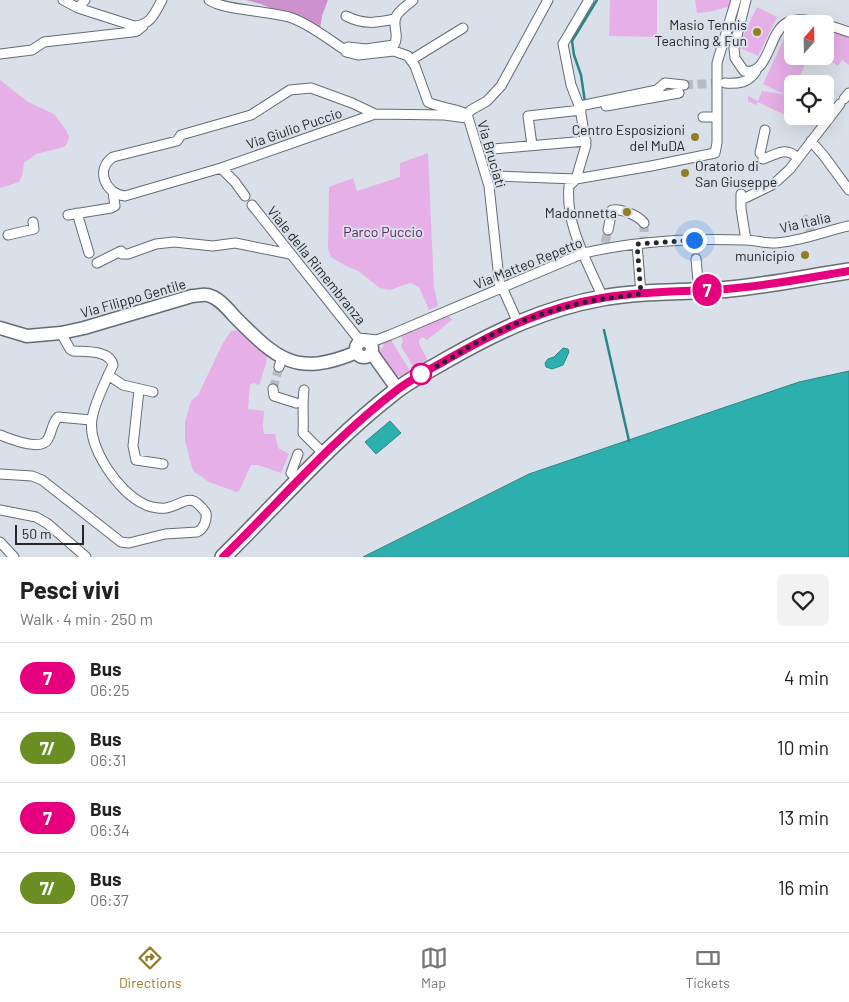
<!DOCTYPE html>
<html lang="en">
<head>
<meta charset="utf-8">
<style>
	body { margin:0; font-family:Barlow,sans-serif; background:#f2f2f2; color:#222; height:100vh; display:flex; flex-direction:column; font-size:19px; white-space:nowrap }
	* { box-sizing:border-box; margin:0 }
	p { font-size:16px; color:#767676 }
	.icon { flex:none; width:28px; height:28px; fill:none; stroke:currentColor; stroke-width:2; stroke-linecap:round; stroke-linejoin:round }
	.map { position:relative; height:557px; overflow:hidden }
	.panel { display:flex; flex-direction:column; background:#fff; flex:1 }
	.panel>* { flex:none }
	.badge { padding:0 10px; border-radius:16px; font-size:18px; line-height:32px }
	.needle { width:32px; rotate:20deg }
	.tools { position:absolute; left:784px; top:15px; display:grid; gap:10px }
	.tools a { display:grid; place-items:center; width:50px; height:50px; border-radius:8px; background:#fff; box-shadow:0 5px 20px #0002; font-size:25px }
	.scale { position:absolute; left:15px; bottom:12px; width:69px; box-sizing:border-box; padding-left:5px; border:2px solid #25272b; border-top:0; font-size:14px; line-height:18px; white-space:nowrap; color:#25272b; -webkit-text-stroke:4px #dae0e9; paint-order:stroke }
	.you { position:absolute; width:25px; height:25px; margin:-12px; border:4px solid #fff; border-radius:50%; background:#1a73e8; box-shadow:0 0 0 8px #1a73e833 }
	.map>.badge { position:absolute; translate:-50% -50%; box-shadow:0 0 0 2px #fff }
	.round { display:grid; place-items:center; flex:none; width:52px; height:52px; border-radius:8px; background:#f2f2f2 }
	.head { display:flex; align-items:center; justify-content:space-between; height:85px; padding:0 20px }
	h1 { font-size:24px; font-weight:700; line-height:38px }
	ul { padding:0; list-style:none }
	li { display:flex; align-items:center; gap:15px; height:70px; padding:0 20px; border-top:1px solid #e0e0e0 }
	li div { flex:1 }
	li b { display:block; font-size:19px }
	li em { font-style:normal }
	li .badge { min-width:55px; font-weight:700; text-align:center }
	.tabs { display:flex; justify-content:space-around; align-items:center; height:70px; border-top:1px solid #e0e0e0; background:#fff; font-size:14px; color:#767676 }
	.tabs a { display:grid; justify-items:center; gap:2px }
	.tabs .on { color:#927d24 }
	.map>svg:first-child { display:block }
	.green { fill:#e6afe7 }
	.forest { fill:#cd92ce }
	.water { fill:#2dafae; stroke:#2b8687 }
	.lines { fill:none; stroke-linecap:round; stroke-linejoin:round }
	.stream { stroke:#2b8687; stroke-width:2.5 }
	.street-tunnel { stroke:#b6bbc3; stroke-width:9; stroke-dasharray:9 4.5; stroke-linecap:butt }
	.street-casing { stroke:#666c74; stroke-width:11 }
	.secondary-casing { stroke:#666c74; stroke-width:15 }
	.primary-casing { stroke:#666c74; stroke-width:18 }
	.street { stroke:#fff; stroke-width:9 }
	.secondary { stroke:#fff; stroke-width:12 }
	.primary { stroke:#fff; stroke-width:15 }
	.line-casing { stroke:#fff; stroke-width:11 }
	.line { stroke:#e6007e; stroke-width:8 }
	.walk { stroke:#25272b; stroke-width:5; stroke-dasharray:0 9 }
	.poi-dot { fill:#927d24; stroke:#dae0e9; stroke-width:2 }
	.stop-dot { fill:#fff; stroke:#e6007e; stroke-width:2.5 }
	.labels { text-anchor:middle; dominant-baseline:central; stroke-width:4; stroke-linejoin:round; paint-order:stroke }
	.poi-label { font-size:14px; fill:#25272b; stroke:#dae0e9; text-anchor:end }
	.street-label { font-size:14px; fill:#25272b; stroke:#dae0e9 }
	.park-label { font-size:14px; fill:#66206a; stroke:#dae0e9 }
</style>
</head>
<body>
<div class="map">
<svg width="849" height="557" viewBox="0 0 849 557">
	<rect width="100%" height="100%" fill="#dae0e9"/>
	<path class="green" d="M610,0H657V37L609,36Z
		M695,0H733L731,6C720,9 709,13 697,13Z
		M757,7L777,17L758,56L738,47Z
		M788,30L792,32V56H809L796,84H792V107L791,108L792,113L789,117L758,102L756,105L748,101V96L758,101L762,91L782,94L790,97L763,84Z
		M831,31L849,36V65L842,60L838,66L822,56H825V44Z
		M0,80L28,102L54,114L66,130L69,136L68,142L64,147L36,154L24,163L22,176L19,182L0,188Z
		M428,153L434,288L438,306L429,310L419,287L410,283L390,290L380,288L358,271L344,265L331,257L328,249L329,187L353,178L357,191L400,177V163Z
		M447,314L452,320L427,340L423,337L419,340V344L428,361L418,367L414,368L401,346L403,341L400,334Z
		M242,330L267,353L266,364L259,385L253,383L250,385L248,409L264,411L263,427L264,434H275L278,448L289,454L281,473L258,465H251L239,491L236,492L209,482L193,471L185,441V422L191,401L198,395L223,343L231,331Z
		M390,338L410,371C406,376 401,377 395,376L379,351L383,347L384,340Z"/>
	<path class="forest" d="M246,0H328L322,16L320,29L261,4Z"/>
	<path class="water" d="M563,348L568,349L569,352L563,365L552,369L546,367L545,363L548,359L554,357Z
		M849,371V557H363L529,474L799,382Z
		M390,421L401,433L376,454L365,442Z"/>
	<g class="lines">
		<path class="stream" d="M585,102L581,75L574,55L572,41L597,0
			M604,330L629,441"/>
		<path class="street-tunnel" d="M684,85L724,83
			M803,216L813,236
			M644,223V240
			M694,240L696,259
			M605,243L608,230
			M273,389L279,367"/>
		<defs>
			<path id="street" d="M63,0L78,8L134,26C151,25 154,14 162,0
				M209,0C222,10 272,11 292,18C311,25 328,39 345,50
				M413,0C408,5 398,11 396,17C392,27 400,35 394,45L366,49L348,47L345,50L346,52L358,55L394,51L408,56L415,66L428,102C440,108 454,108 467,114
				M589,0L563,44L571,85L580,108L586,145L576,179L569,186C565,225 588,263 603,298
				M746,0L734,48L735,58L744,71C770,76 768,31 788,22C799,17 812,21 823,24
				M78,8L85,0
				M346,16C364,25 375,23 395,19
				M825,24L849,32
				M0,54L32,50L44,42L132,32L137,31L143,26
				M411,60L463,28
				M725,83C738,84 749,83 756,71
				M844,99L849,93
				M580,106L657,90L665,83L684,85
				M606,106L679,93
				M375,114L221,168L125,196C105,194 95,169 113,157L177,141L181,135L251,115L290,90L311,88L352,103L375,114L444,115L467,118
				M467,114L489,186L500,288
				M467,114L471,110L487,101L501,86L548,0
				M703,117H716
				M811,141L824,156L849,190
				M532,145L528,116L581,110
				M493,149L586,141
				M715,153L717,143V63L736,0
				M760,153L765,130
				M763,159C778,154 785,146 798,158
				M221,168L235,182L245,196
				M498,176L576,179L651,166L715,153
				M777,181L790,169L840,104
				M741,194V209L746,240
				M741,200L772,185
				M252,205L361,342
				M77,213L89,253
				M68,215L111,208L115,206L113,192
				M608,230L612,210C621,208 639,216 644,223
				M8,235L34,229L33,222
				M637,244L641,294
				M696,259L699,291
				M97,263L121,251L122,254H128L156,244L174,242L213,246L235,243L290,254
				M502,287L518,323
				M359,338L377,340L390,335L584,253C636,241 691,238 744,240C754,240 764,243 774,243C799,242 825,231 849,226
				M279,367L282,357
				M108,375L123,385L153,392
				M273,389L274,396L296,403
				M139,390L133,446L136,460L163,464
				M304,390C302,404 304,419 303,433L324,454
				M0,435C11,439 41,452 48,439C52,432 52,423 58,417L91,420
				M298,454L291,473L299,481
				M0,474L32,476L42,480L121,542L129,543L165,534L197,532C204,529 207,520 206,513C189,490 186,504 166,508C161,509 149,507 144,504C119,493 87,447 92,419C94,404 106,380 113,365C110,350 86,352 73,351L70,349L61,333
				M0,510L36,517L48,524L86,557
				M0,542L14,557"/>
			<path id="secondary" d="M0,328L27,336L61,333L84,328L192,296C197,296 203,294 207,295C218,297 227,308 234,316C277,359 295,378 357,352
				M356 349a8 8 0 1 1 16 0a8 8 0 1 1-16 0Z
				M371,352L398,390"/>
			<path id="primary" d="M223,557C280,501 333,439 397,390C413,378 431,369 448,359C497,331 546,308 602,298C644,290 687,293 730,289C770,285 809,277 849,271"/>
		</defs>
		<use href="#street" class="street-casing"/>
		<use href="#secondary" class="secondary-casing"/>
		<use href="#primary" class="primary-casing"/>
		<use href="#street" class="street"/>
		<use href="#secondary" class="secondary"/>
		<use href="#primary" class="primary"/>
	</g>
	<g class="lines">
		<defs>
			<path id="line" d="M223,557C280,501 334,438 397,390C413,378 431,369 448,359C497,331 546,307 602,298C642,291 685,292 726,289C767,286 808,278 849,271"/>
		</defs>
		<use href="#line" class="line-casing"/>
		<use href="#line" class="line"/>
		<path class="walk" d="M421,374C441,366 465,348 487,337C540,311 582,300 641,294L637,244L694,240"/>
	</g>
	<g class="poi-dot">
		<circle cx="757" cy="32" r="5"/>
		<circle cx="695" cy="137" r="5"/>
		<circle cx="685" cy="173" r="5"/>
		<circle cx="627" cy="212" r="5"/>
		<circle cx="805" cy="255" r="5"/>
	</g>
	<circle class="stop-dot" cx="421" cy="374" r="10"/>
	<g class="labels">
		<g class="poi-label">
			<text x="747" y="24">Masio Tennis<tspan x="747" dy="16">Teaching &amp; Fun</tspan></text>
			<text x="685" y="129">Centro Esposizioni<tspan x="685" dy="16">del MuDA</tspan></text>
			<text x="695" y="165" text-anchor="start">Oratorio di<tspan x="695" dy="16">San Giuseppe</tspan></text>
			<text x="617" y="212">Madonnetta</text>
			<text x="795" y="255">municipio</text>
		</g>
		<g class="street-label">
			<text transform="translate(294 128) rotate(-19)">Via Giulio Puccio</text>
			<text transform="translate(492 154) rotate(74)">Via Bruciati</text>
			<text transform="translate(805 222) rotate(-13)">Via Italia</text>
			<text transform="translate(528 263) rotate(-22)">Via Matteo Repetto</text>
			<text transform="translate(317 265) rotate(51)">Viale della Rimembranza</text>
			<text transform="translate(133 298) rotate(-16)">Via Filippo Gentile</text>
		</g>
		<g class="park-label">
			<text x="383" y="231">Parco Puccio</text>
		</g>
	</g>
</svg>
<div class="tools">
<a><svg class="needle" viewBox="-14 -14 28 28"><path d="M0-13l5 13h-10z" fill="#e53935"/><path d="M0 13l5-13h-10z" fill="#767676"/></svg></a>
<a><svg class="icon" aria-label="locate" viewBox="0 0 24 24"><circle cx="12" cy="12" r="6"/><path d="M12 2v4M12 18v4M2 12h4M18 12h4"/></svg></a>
</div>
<div class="scale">50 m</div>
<div class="you" style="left:694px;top:240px"></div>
<b class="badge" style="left:707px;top:290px;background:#e6007e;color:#fff">7</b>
</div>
<section class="panel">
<div class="head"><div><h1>Pesci vivi</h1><p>Walk · 4 min · 250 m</p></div><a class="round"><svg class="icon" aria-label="heart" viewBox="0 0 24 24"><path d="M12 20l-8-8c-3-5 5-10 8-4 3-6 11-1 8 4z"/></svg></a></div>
<ul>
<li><span class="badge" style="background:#e6007e;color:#fff">7</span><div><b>Bus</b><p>06:25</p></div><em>4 min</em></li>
<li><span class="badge" style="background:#6b8e23;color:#fff">7/</span><div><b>Bus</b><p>06:31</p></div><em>10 min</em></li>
<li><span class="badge" style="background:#e6007e;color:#fff">7</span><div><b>Bus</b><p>06:34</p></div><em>13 min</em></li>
<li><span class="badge" style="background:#6b8e23;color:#fff">7/</span><div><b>Bus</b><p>06:37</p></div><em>16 min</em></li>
</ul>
</section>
<nav class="tabs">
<a class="on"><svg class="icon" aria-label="directions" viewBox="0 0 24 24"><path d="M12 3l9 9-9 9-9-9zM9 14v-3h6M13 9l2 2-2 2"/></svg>Directions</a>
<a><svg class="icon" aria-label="map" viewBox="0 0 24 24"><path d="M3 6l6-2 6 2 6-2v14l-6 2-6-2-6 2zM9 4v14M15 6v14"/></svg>Map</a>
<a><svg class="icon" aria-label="tickets" viewBox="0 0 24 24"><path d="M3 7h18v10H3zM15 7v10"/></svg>Tickets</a>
</nav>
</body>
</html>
